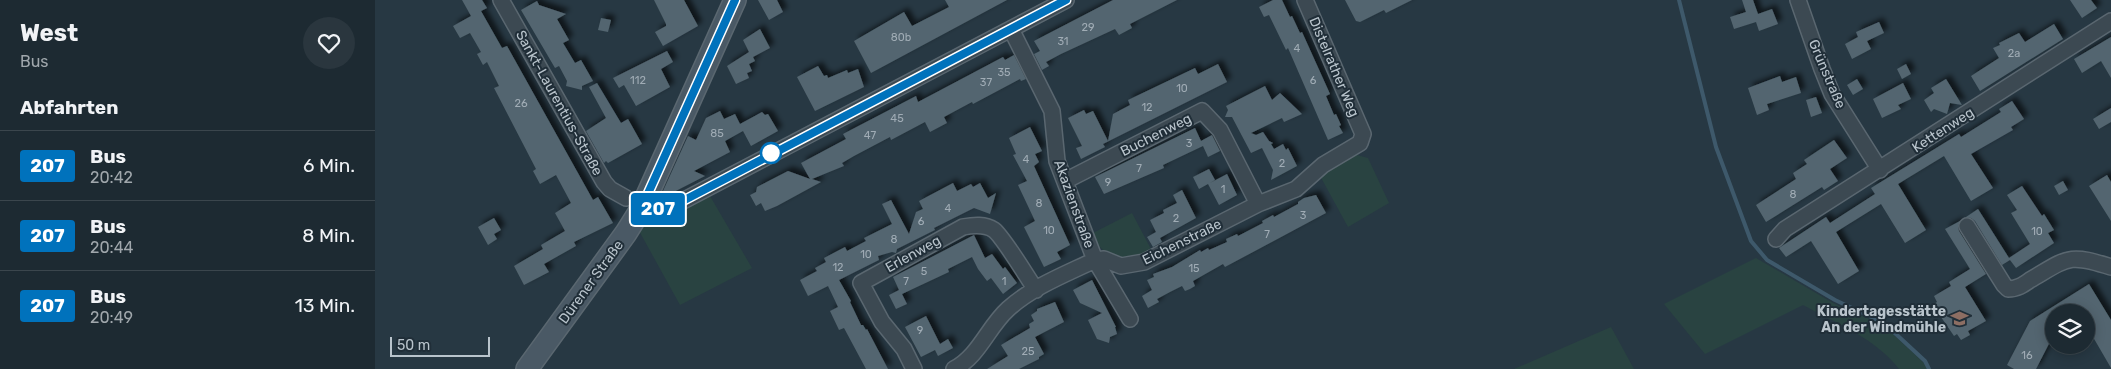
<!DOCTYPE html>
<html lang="de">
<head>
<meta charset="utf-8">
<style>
	body { margin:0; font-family:Rubik,sans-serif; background:#2a363e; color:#f1f3f6; height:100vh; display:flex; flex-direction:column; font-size:19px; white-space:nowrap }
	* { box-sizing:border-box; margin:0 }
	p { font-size:16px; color:#a0a7ac }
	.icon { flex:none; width:28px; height:28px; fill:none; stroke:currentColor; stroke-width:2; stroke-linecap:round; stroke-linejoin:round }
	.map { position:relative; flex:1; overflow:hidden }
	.panel { display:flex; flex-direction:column; background:#1d2a32; width:375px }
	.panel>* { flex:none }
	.badge { padding:0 10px; border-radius:4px; font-size:18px; line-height:32px }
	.buttons { position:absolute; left:1670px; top:304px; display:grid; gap:10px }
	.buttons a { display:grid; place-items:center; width:50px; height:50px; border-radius:50%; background:#1d2a32; box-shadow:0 2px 12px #0003,0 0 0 1px #3b464d; font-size:25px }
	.scale { position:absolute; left:15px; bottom:12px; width:100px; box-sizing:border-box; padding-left:5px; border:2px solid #b9c4cc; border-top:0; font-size:14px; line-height:18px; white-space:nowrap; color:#b9c4cc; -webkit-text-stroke:4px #202e38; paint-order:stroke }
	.map>.badge { position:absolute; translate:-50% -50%; box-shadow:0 0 0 2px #fff }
	h2 { padding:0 20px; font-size:19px; line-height:45px }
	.round { display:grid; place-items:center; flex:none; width:52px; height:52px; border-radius:26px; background:#2a363e }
	.head { display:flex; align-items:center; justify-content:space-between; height:85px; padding:0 20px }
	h1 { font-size:24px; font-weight:700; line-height:38px }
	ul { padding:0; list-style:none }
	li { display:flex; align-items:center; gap:15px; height:70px; padding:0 20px; border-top:1px solid #3b464d }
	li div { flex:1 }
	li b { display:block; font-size:19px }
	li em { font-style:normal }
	li .badge { min-width:55px; font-weight:700; text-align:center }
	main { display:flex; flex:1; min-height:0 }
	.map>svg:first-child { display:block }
	.green { fill:#294341 }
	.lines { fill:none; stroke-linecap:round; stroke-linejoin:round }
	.stream { stroke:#3e596b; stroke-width:4 }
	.building { fill:#53656f; filter:url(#shadow) }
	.street-casing { stroke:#5a6770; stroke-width:18 }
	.secondary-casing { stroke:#5a6770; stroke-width:24 }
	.street { stroke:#3c4952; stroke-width:15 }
	.secondary { stroke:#4a5965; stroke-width:21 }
	.line-casing { stroke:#fff; stroke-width:11 }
	.line { stroke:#0072bc; stroke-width:8 }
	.stop-dot { fill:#fff; stroke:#0072bc; stroke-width:2.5 }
	.labels { text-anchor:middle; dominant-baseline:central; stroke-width:4; stroke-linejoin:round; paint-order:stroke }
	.number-label { font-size:11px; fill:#a0acb5 }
	.street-label { font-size:14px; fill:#b9c4cc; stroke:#202e38 }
	.poi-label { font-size:14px; font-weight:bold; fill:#b9c4cc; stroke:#202e38; text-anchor:end }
</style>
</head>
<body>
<main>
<section class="panel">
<div class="head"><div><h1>West</h1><p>Bus</p></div><a class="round"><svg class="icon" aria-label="heart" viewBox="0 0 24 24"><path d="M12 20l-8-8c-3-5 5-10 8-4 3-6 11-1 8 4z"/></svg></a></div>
<h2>Abfahrten</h2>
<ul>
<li><span class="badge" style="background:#0072bc;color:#fff">207</span><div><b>Bus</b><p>20:42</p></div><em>6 Min.</em></li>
<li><span class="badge" style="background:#0072bc;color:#fff">207</span><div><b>Bus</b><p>20:44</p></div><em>8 Min.</em></li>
<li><span class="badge" style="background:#0072bc;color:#fff">207</span><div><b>Bus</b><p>20:49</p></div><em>13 Min.</em></li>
</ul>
</section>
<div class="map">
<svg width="1736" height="369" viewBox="0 0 1736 369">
	<defs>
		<filter id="shadow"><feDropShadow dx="4.5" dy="-4.5" stdDeviation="2.5" flood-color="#0009"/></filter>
	</defs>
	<rect width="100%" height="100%" fill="#273843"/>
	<path class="green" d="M978,154L993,158L1014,203L973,227L944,174Z
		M335,196L377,268L305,305L263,229L275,219L301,211L319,200Z
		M757,213L777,251C761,260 739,262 725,247C721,244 720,238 718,233Z
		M1381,258L1458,303L1508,325L1549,363L1552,369H1524C1500,338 1461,323 1428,305L1330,354L1289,304Z
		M1236,327L1259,369H1139Z"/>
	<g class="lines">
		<path class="stream" d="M1304,0L1341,147L1376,241L1392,260L1460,300L1509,323L1550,361L1554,369"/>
	</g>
	<path class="building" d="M87,0H107L112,8L106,11L127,48L132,46L218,200L223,197L238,223L199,242L201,246L169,264L174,272L149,285L139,266L168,249L166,245L190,231L180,213L196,203L181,175L165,184L158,171L161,169L119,88L124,86L112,62L108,65L102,54L106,52L95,33L85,38L78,26L96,16Z
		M279,0H309L323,26L288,46L280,32L291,26V24Z
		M383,0H402L408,12L394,20Z
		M570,0H632L496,73L479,41L529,12L537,26L574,7Z
		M738,0H802L755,24L757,28L744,35L740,29L686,54L671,62L674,66L667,70L659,54L665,51L659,41Z
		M898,0H907L915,17L917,16L925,33L927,32L955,94L951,96L959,115L961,114L966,125L964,126L968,133L953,140L913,48L911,50L894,15L889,17L884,7Z
		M970,0H1037L1011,13L1009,10L985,22L981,21Z
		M1367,0H1378L1383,14L1397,9L1403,24L1384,31L1381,22L1359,29L1355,17L1371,12Z
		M1695,0H1716L1722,8L1707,18Z
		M162,1L164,5L191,14L182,19L194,40L188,43L200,63L206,60L218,81L207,86V90L191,86L192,81L184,66L180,68L146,10Z
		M226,18L236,20L233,32L223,30Z
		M1504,22L1509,33L1492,41L1496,49L1477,59L1470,44L1483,37L1481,32Z
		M1679,24L1688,39L1605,91L1596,76L1624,58L1618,48L1625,45L1624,43L1644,33L1650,42Z
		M385,29L395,48L378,57L380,61L374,64L377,71L372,73L374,78L361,84L352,66L374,52L368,40Z
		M1736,37V78L1726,61L1707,73L1699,59Z
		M292,51L298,62L286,69L295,87L261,106L249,85L244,88L238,78Z
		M639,55L651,79L646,81L645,79L598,104L597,102L569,117L572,123L555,132L550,122L516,140L515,137L479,156L467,163L469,166L437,179L446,182L402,206L390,211L386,203L381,206L375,195L381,192L382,187L413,171L435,179L426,163L471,139L468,134L541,96L543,102L628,57L630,60Z
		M843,64L852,82L728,144L730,147L706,159L701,148L707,146L693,118L709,110L711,114L718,111L733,141L738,114L755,105L753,100L820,68L823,74Z
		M1531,64L1536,74L1527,79L1522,69Z
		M443,66L449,76L452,75L453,78L472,70L473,73L483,69L489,87L440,111L422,77Z
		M1405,76L1407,82L1421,77L1426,93L1392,104L1394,110L1382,115L1373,88Z
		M1482,79L1488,89L1478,95L1472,85Z
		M1571,79L1587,105L1575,103L1572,114L1559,109L1556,112L1549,100L1559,93L1556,88Z
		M222,83L246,123L253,119L267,144L233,163L231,161L229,163L211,131L231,118L214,87Z
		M1528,83L1536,99L1523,105L1526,109L1507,118L1498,99Z
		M890,86L897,100L905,93L927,114L909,122L907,118L876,133L881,135L888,132L894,141L898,143L896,144L899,149L908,144L911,150L913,148L922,166L896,180L898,170L887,148L876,153L857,117H850L853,110L851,106Z
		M1441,97L1447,113L1436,117L1431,100Z
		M1637,101L1649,119L1636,127L1638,130L1596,154L1618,188L1596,201L1569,156L1523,184L1551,230L1530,243L1506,204L1461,232L1484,271L1463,284L1436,241L1411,257L1404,248L1451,217L1455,223L1500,194L1496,188L1584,134L1586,137L1626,112L1624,109Z
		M1736,108V122L1724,129L1718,119Z
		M345,111L349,119L360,114L365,124L387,112L390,115L393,114L403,131L376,146L368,131L350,141L355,152L319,171L330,176L295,194L290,193L288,191L313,136L321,140L331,118Z
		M655,127L667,151L660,154L664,162L659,166L695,245L682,252L686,259L669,267L649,227L660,221L643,185L652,181L638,155L641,154L634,138Z
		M820,128L826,141L837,135L845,151L833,157L828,146L788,165L789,168L729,194L720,177Z
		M1459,140L1472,158L1455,169L1463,181L1449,190L1447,187L1391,222L1381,205L1421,179L1418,173L1432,164L1429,160Z
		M834,169L840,180L835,183L852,174L862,195L844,205L833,184L824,189L818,177Z
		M1732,175L1736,182V221L1714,186Z
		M1688,181L1693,190L1684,195L1679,186Z
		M578,183L582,191L596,184L598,187L605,183L613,198L621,193L615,214L599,208L559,228L560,230L522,249L521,253L517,252L503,256L504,260L464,280L476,301L475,302L486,325H488L491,330L492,329L513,369H491L469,328L464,330L455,311L463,307L453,286L433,296L425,280L442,271L440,268L451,262L449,258L470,247L472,251L491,241L489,238L517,224L507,204L516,200L534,234L541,212L548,209L544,201Z
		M1647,186L1667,216L1669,214L1679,230L1673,233L1679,243L1641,268L1635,260L1627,265L1600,221L1596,218L1591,217L1603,209L1634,258L1655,244L1636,213L1642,210L1632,195Z
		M807,190L821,218L785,238L787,242L778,247L772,237L781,232L775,220L789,213L788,210L802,203L798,195Z
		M941,195L951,213L850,267L848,264L818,281L820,286L815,289L810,291L807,286L795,292L782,299L784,302L773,308L767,296L777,290L772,280L779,277L778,274L797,267L825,250L826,252L833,248L834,250L852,242L851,239L862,234L863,236L888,223L887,221L898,215L899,217L923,204V202L929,198Z
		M119,218L126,230L119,234L122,239L113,245L103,227Z
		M1585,221L1583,226L1584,231L1611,274L1590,287L1611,321L1593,331L1595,335L1586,340L1582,334L1579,336L1566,317L1559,304L1562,302L1559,296L1576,286L1574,282L1595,269L1570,229Z
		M599,235L610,258L617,254L628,269L630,267L642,283L628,294L616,278L612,281L603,269L597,257L573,269L574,272L527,294L532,304L521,309L514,295L524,290L518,277Z
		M717,280L741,327H740L742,334L735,337L734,343L722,339L713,320L727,313L705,303L698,290Z
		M1714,284L1736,320V368L1711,325V312H1679V334L1661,369H1639L1632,365L1655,321Z
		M680,302L689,322L660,337L669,354L664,357V359L644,369H612L633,356L626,345L655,328L654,324L659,321L656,315L662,311V309Z
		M551,316L565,344L573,339L578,348L563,356L560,350L546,357L530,327Z"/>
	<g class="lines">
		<defs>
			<path id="street" d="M126,0L229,182L235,189L251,198
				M1423,0L1447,69L1457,94L1505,170
				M636,29L677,111L682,161L720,260L755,319
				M690,181L827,111L845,130L883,204
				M266,209H283L302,204L691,0
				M1592,226L1629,285L1633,289C1642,289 1648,285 1655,280C1693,258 1693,253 1736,267
				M1401,239L1410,229L1736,21
				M539,369L529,349L507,322L486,283L588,227C599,225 610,224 619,230C629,238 652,277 661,290
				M579,369C604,356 613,327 633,309C657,287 691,274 720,260L729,259L746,266L769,262L883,204L921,189L948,165L985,143L988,134L930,0"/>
			<path id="secondary" d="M152,369L251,233L266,209L360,0"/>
		</defs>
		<use href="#street" class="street-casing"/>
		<use href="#secondary" class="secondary-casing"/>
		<use href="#street" class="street"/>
		<use href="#secondary" class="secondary"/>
	</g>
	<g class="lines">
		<defs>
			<path id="line" d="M360,0L266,209H282L302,204L691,0"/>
		</defs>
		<use href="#line" class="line-casing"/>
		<use href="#line" class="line"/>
	</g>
	<defs>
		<symbol id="school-bare" viewBox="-9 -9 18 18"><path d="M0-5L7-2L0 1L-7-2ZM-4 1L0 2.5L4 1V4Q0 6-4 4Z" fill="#8d6e63" stroke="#202e38" stroke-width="2.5" paint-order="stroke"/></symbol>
	</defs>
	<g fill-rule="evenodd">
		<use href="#school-bare" x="1572" y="306" width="25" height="25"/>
	</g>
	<circle class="stop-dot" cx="396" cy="153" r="10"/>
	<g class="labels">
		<g class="number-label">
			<text x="713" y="27">29</text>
			<text x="526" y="37">80b</text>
			<text x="688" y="41">31</text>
			<text x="922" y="48">4</text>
			<text x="1639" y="53">2a</text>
			<text x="629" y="72">35</text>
			<text x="263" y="80">112</text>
			<text x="938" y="80">6</text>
			<text x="611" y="82">37</text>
			<text x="807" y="88">10</text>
			<text x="146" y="103">26</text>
			<text x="772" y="107">12</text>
			<text x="522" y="118">45</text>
			<text x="342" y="133">85</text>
			<text x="495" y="135">47</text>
			<text x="814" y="143">3</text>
			<text x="651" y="159">4</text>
			<text x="907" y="163">2</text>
			<text x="764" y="168">7</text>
			<text x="733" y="182">9</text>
			<text x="848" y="189">1</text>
			<text x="1418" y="194">8</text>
			<text x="664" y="203">8</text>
			<text x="573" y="208">4</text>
			<text x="928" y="215">3</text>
			<text x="801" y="218">2</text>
			<text x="546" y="221">6</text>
			<text x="674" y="230">10</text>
			<text x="1662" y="231">10</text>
			<text x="892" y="234">7</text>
			<text x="519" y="239">8</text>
			<text x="491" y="254">10</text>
			<text x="463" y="267">12</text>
			<text x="819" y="268">15</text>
			<text x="549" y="271">5</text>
			<text x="531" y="281">7</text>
			<text x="629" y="281">1</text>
			<text x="545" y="330">9</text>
			<text x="653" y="351">25</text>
			<text x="1652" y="355">16</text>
		</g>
		<g class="street-label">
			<text transform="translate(959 67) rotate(67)">Distelrather Weg</text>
			<text transform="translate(1452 74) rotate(67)">Grünstraße</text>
			<text transform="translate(184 103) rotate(61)">Sankt-Laurentius-Straße</text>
			<text transform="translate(1568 130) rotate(-33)">Kettenweg</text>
			<text transform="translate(781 135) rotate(-27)">Buchenweg</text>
			<text transform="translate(699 204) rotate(70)">Akazienstraße</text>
			<text transform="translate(807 242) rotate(-26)">Eichenstraße</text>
			<text transform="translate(538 254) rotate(-29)">Erlenweg</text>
			<text transform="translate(216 282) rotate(-54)">Dürener Straße</text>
		</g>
		<g class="poi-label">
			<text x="1571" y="311">Kindertagesstätte<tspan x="1571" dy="16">An der Windmühle</tspan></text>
		</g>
	</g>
</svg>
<div class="buttons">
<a><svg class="icon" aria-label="layers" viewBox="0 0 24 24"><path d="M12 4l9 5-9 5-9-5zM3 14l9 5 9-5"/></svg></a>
</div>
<div class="scale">50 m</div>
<b class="badge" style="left:283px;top:209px;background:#0072bc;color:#fff">207</b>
</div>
</main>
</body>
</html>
